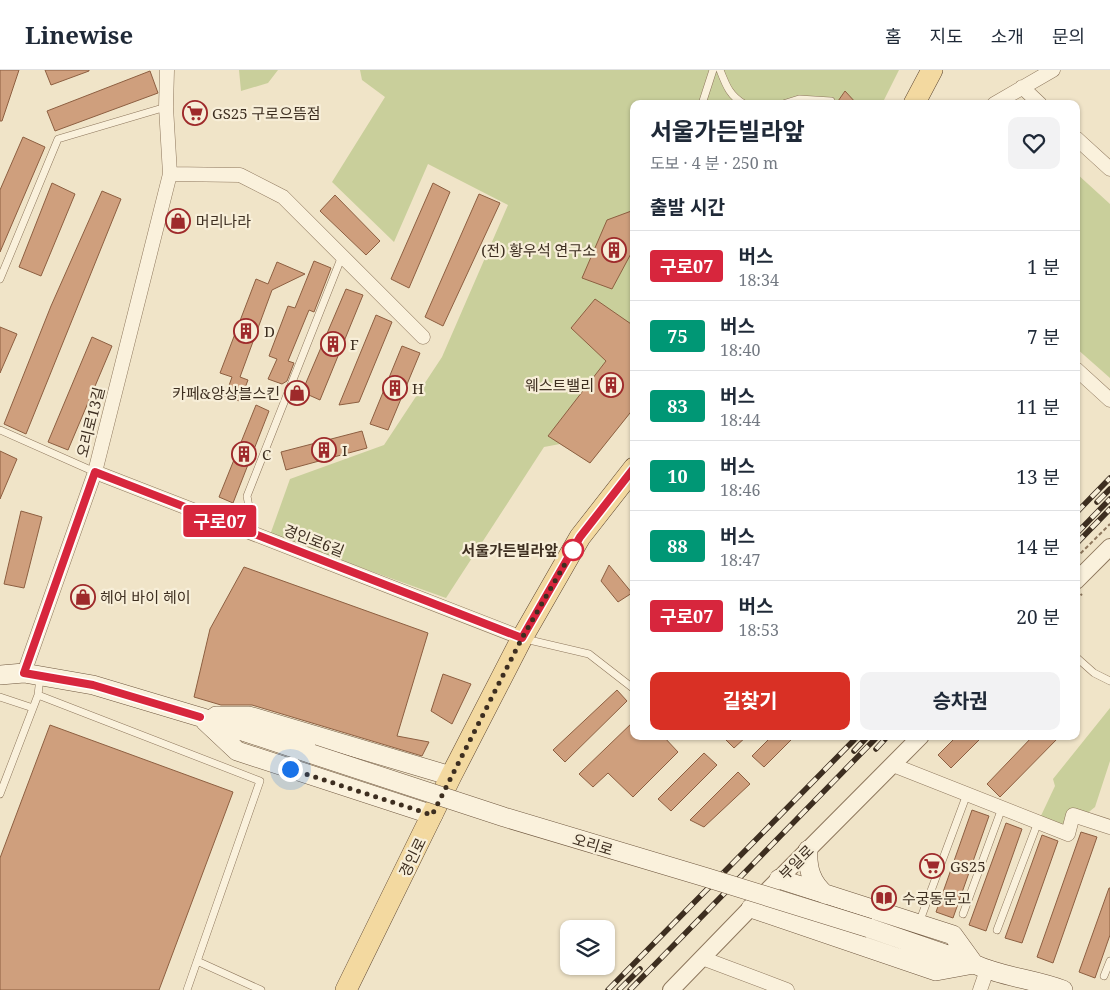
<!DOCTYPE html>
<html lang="ko">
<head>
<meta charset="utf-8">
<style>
	body { margin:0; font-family:"Noto Serif","Noto Sans KR",serif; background:#f2f2f3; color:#1f2937; height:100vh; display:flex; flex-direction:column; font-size:19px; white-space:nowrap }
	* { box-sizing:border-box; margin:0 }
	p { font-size:16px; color:#747a83 }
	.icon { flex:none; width:28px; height:28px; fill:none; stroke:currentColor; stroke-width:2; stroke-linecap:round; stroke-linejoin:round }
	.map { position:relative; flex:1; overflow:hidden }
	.drawer { position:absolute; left:630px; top:30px; width:450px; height:640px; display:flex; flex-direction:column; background:#fff; border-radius:10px; box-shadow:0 1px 4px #0004 }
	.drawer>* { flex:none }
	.badge { padding:0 10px; border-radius:4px; font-size:18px; line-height:32px }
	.buttons { position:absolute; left:560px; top:850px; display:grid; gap:10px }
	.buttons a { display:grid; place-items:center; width:55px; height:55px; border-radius:10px; background:#fff; box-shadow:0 1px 4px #0004; font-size:25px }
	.you { position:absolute; width:25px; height:25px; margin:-12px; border:4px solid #fff; border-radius:50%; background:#1a73e8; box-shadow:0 0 0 8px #1a73e833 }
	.map>.badge { position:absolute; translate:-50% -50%; box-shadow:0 0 0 2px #fff }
	h2 { padding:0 20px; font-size:19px; line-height:45px }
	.round { display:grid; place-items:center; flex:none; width:52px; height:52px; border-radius:10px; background:#f2f2f3 }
	.headline { display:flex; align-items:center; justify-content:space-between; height:85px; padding:0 20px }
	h1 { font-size:24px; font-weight:700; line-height:38px }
	.cta { display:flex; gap:10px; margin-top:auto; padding:10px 20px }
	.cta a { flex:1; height:58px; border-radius:10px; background:#d93025; color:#fff; font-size:20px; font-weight:700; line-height:58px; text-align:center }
	.cta a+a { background:#f2f2f3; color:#1f2937 }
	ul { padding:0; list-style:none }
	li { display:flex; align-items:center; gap:15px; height:70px; padding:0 20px; border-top:1px solid #e0e1e3 }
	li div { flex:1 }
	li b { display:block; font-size:19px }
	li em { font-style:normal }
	li .badge { min-width:55px; font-weight:700; text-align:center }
	header { display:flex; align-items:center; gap:30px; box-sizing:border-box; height:70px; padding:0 25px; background:#fff; border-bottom:1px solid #e0e1e3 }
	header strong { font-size:24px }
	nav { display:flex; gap:28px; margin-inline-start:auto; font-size:18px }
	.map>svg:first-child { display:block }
	.green { fill:#c9cf9b }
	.building { fill:#cf9f7d; stroke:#8d5f41 }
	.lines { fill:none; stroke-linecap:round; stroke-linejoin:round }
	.service-casing { stroke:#8d765c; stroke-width:8 }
	.minor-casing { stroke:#8d765c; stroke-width:15 }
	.tertiary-casing { stroke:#8d765c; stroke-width:18 }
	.secondary-casing { stroke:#6f573f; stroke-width:20 }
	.primary-casing { stroke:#5b4430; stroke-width:22 }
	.path { stroke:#8d765c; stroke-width:2; stroke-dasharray:4 2.5; stroke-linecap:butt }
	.service { stroke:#faf1dc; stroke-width:7 }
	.minor { stroke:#faf1dc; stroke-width:14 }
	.tertiary { stroke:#faf1dc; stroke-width:16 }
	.secondary { stroke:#faf1dc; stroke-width:19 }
	.primary { stroke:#f3d9a0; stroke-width:21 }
	.rail-casing { stroke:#3d2e20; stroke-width:5.5 }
	.rail { stroke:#f7eed8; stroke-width:4; stroke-dasharray:11; stroke-linecap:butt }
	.secondary-bridge-casing { stroke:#6f573f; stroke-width:20; stroke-linecap:butt }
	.secondary-bridge { stroke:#faf1dc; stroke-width:19 }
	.line-casing { stroke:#fff; stroke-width:11 }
	.line { stroke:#d7263d; stroke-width:8 }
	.walk { stroke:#3d2e20; stroke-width:5; stroke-dasharray:0 9 }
	.stop-dot { fill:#fff; stroke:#d7263d; stroke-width:2.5 }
	.labels { text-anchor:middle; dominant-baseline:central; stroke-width:4.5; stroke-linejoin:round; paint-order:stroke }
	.poi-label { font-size:15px; fill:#3d2e20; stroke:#f7eed8; text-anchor:start }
	.street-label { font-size:15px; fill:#3d2e20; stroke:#f7eed8 }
	.stop-label { font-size:15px; font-weight:bold; fill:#3d2e20; stroke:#f7eed8; text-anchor:end }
</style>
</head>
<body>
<header>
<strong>Linewise</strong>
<nav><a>홈</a><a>지도</a><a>소개</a><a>문의</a></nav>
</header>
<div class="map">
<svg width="1110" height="920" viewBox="0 0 1110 920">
	<rect width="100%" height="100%" fill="#f0e4c8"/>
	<path class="green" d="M239,0H278L268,13L241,21Z
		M360,0H899L882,34H634V338L590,393L560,374L544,377L446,528L270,465L290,409L384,375L442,287L508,135L428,94L394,172L332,112L385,27L362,10Z
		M1076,103L1110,134V308L1076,278Z
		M1110,638V691L1095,737L1068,759L1039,750L1055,716L1053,709Z"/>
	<path class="building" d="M0,0H19L2,51H0Z
		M45,0H89V1L51,15Z
		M150,1L158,23L55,61L47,41Z
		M845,21L857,34H836Z
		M23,67L45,77L0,182V120Z
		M52,113L75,124L41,206L19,197Z
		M433,113L450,122L409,218L391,209Z
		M102,121L121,129L26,364L4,354L51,236Z
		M479,124L500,133L443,256L425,247Z
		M335,125L380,171L366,185L320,141Z
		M634,140V178L612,219L582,208L607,150Z
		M314,191L331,198L314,242L309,240L288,291L294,293L287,311L282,314L268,309L277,289L269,286L288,236L295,238Z
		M277,192L305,204L272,220L240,307L248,310L240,331L225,327L232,307L220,303L256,209L268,214Z
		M346,219L363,225L320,330L302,322Z
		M595,229L634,256V338L590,393L548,366L606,291L571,258Z
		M376,245L392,252L359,332L339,335Z
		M0,257L17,264L0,303Z
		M92,267L112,276L68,380L48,372Z
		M402,276L420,283L388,360L370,354Z
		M256,335L269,341L233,433L219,427Z
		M362,361L367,378L286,400L281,382Z
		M0,381L17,389L0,429Z
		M21,441L42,447L24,518L4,514Z
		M609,495L632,523L618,532L601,511Z
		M244,497L428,563L397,666L429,672L422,686L252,635H221L194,627L210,559Z
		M443,604L471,614L452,654L431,641Z
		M617,620L627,631L565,692L553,680Z
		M634,651V666H663L678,682L633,727L608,703L593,717L579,704Z
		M50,655L233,722L159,920H0V788Z
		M722,666H747L734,678Z
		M772,666H795L764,697L752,686Z
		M957,666H983L951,698L938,685Z
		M1033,666H1060L1000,727L987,714Z
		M704,683L717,695L671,741L658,729Z
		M738,702L750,714L704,757L690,750Z
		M972,740L989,746L953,848L936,842Z
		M1006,753L1022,759L986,861L969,855Z
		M1081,762L1097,767L1053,893L1037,887Z
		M1042,765L1058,771L1022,873L1005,868Z
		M1109,818H1110V865L1095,908L1079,902Z"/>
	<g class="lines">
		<defs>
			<path id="service" d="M720,0C726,15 729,25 744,34
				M702,34L713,0
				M783,34L799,29L831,31
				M0,209L58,69L166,37
				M0,360L95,402
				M254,464L247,426L342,186
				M525,569L589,584L634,619
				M1076,587L1094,603L1110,611
				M38,625L260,711L187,920
				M0,627L33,638
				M0,724L38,625L40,608
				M963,844L1002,738
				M919,853L967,724
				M997,860L1038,752
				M197,891L261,920
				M1104,906L1110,891"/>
			<path id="minor" d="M1022,17L1040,34
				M994,34L1053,0
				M1076,68L1110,99
				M170,104L240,105L283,127L423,267
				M1076,299L1110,330
				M95,402L522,568
				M24,603L95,402L170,104L166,37L167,0
				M893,695L1068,764L1073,745L1110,757
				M702,888L787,920
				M980,920L987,900"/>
			<path id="tertiary" d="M1076,511L1110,477
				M671,920L768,820L921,666"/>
			<path id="secondary" d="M0,605L24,603L93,615L200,647L312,684
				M216,646H249L451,706
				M205,651L237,681L433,745
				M808,780C807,798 811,813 826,825
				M779,809L953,865L974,894
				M751,838L936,901L974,894
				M869,858L974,894C1002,907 1034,909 1063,920"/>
			<path id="primary" d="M914,34L932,0
				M346,920L451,706L522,568L580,467L634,398"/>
		</defs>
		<use href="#service" class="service-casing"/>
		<use href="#minor" class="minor-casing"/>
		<use href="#tertiary" class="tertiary-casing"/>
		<use href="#secondary" class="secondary-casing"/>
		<use href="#primary" class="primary-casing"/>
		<path class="path" d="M1076,488L1110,454
			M1076,530L1082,524"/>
		<use href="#service" class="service"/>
		<use href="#minor" class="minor"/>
		<use href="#tertiary" class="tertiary"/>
		<use href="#secondary" class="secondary"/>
		<use href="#primary" class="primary"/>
		<defs>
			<path id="rail" d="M1097,432L1110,419
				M1076,443L1110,408
				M1076,464L1110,429
				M1076,474L1110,439
				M876,679L888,666
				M854,681L868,666
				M608,920L858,666
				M619,920L640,899
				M630,920L878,666"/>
		</defs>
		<use href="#rail" class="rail-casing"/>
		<use href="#rail" class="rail"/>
		<defs>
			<path id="secondary-bridge" d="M312,684L504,747L708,808L869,858"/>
		</defs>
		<use href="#secondary-bridge" class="secondary-bridge-casing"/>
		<use href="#secondary-bridge" class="secondary-bridge"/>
	</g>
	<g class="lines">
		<defs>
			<path id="line" d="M200,647L93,615L24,603L95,402L522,568L580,467L634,398"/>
		</defs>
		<use href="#line" class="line-casing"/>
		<use href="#line" class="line"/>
		<path class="walk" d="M290,699L432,745L522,568L573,480"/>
	</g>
	<defs>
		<symbol id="supermarket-ring" viewBox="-11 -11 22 22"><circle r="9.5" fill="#f7eed8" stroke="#9e2a2b" stroke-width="1.5"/><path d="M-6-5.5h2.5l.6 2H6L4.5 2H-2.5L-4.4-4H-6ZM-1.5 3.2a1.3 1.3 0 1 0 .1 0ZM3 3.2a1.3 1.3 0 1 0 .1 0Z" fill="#9e2a2b"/></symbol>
		<symbol id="shop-ring" viewBox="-11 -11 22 22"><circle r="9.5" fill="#f7eed8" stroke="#9e2a2b" stroke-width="1.5"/><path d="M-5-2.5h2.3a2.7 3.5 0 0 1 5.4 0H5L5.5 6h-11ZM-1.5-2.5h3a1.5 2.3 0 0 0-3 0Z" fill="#9e2a2b"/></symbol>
		<symbol id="building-ring" viewBox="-11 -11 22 22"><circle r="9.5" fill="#f7eed8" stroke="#9e2a2b" stroke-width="1.5"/><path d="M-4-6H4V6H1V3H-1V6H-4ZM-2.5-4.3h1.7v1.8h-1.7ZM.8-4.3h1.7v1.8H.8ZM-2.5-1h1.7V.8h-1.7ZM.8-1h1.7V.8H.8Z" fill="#9e2a2b"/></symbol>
		<symbol id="library-ring" viewBox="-11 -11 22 22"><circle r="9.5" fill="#f7eed8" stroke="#9e2a2b" stroke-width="1.5"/><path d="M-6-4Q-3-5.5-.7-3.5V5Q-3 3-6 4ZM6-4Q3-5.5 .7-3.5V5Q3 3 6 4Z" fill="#9e2a2b"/></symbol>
	</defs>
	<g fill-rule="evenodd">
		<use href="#supermarket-ring" x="181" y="29" width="28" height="28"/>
		<use href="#shop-ring" x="164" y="137" width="28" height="28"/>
		<use href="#building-ring" x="600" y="166" width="28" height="28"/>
		<use href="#building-ring" x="232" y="247" width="28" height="28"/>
		<use href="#building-ring" x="319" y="260" width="28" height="28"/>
		<use href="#building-ring" x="597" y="301" width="28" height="28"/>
		<use href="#building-ring" x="381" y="304" width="28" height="28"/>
		<use href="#shop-ring" x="283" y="309" width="28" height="28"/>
		<use href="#building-ring" x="310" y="366" width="28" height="28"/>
		<use href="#building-ring" x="230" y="370" width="28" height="28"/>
		<use href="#shop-ring" x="69" y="513" width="28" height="28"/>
		<use href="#supermarket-ring" x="918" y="782" width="28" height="28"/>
		<use href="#library-ring" x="870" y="814" width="28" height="28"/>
	</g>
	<circle class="stop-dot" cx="573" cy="480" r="10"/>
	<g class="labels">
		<g class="poi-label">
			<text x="212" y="43">GS25 구로으뜸점</text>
			<text x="196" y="151">머리나라</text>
			<text x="596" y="180" text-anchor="end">(전) 황우석 연구소</text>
			<text x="264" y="261">D</text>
			<text x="350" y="274">F</text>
			<text x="594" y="315" text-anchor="end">웨스트밸리</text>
			<text x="412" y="318">H</text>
			<text x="280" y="323" text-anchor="end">카페&amp;앙상블스킨</text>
			<text x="342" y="380">I</text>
			<text x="262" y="384">C</text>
			<text x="100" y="527">헤어 바이 헤이</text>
			<text x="950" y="796">GS25</text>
			<text x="902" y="828">수궁동문고</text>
		</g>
		<g class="street-label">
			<text transform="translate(90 352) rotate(-76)">오리로13길</text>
			<text transform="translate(314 470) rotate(21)">경인로6길</text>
			<text transform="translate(593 774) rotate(17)">오리로</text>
			<text transform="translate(412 787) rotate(-64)">경인로</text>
			<text transform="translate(796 792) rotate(-45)">부일로</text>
		</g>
		<g class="stop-label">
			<text x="558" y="480">서울가든빌라앞</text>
		</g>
	</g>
</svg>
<div class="buttons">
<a><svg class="icon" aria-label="layers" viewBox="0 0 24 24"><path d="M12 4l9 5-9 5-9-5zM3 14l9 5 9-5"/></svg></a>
</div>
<div class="you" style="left:290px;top:699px"></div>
<b class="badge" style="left:220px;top:451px;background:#d7263d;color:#fff">구로07</b>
<section class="drawer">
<div class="headline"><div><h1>서울가든빌라앞</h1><p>도보 · 4 분 · 250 m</p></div><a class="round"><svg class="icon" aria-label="heart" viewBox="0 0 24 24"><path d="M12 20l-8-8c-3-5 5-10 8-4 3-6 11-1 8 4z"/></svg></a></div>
<h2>출발 시간</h2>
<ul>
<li><span class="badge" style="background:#d7263d;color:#fff">구로07</span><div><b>버스</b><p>18:34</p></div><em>1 분</em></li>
<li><span class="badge" style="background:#009775;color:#fff">75</span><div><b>버스</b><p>18:40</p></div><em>7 분</em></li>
<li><span class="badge" style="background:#009775;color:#fff">83</span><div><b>버스</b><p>18:44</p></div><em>11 분</em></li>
<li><span class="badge" style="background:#009775;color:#fff">10</span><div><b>버스</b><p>18:46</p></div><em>13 분</em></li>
<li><span class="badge" style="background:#009775;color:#fff">88</span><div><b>버스</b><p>18:47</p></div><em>14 분</em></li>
<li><span class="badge" style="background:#d7263d;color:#fff">구로07</span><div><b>버스</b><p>18:53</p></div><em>20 분</em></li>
</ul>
<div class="cta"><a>길찾기</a><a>승차권</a></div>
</section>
</div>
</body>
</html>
